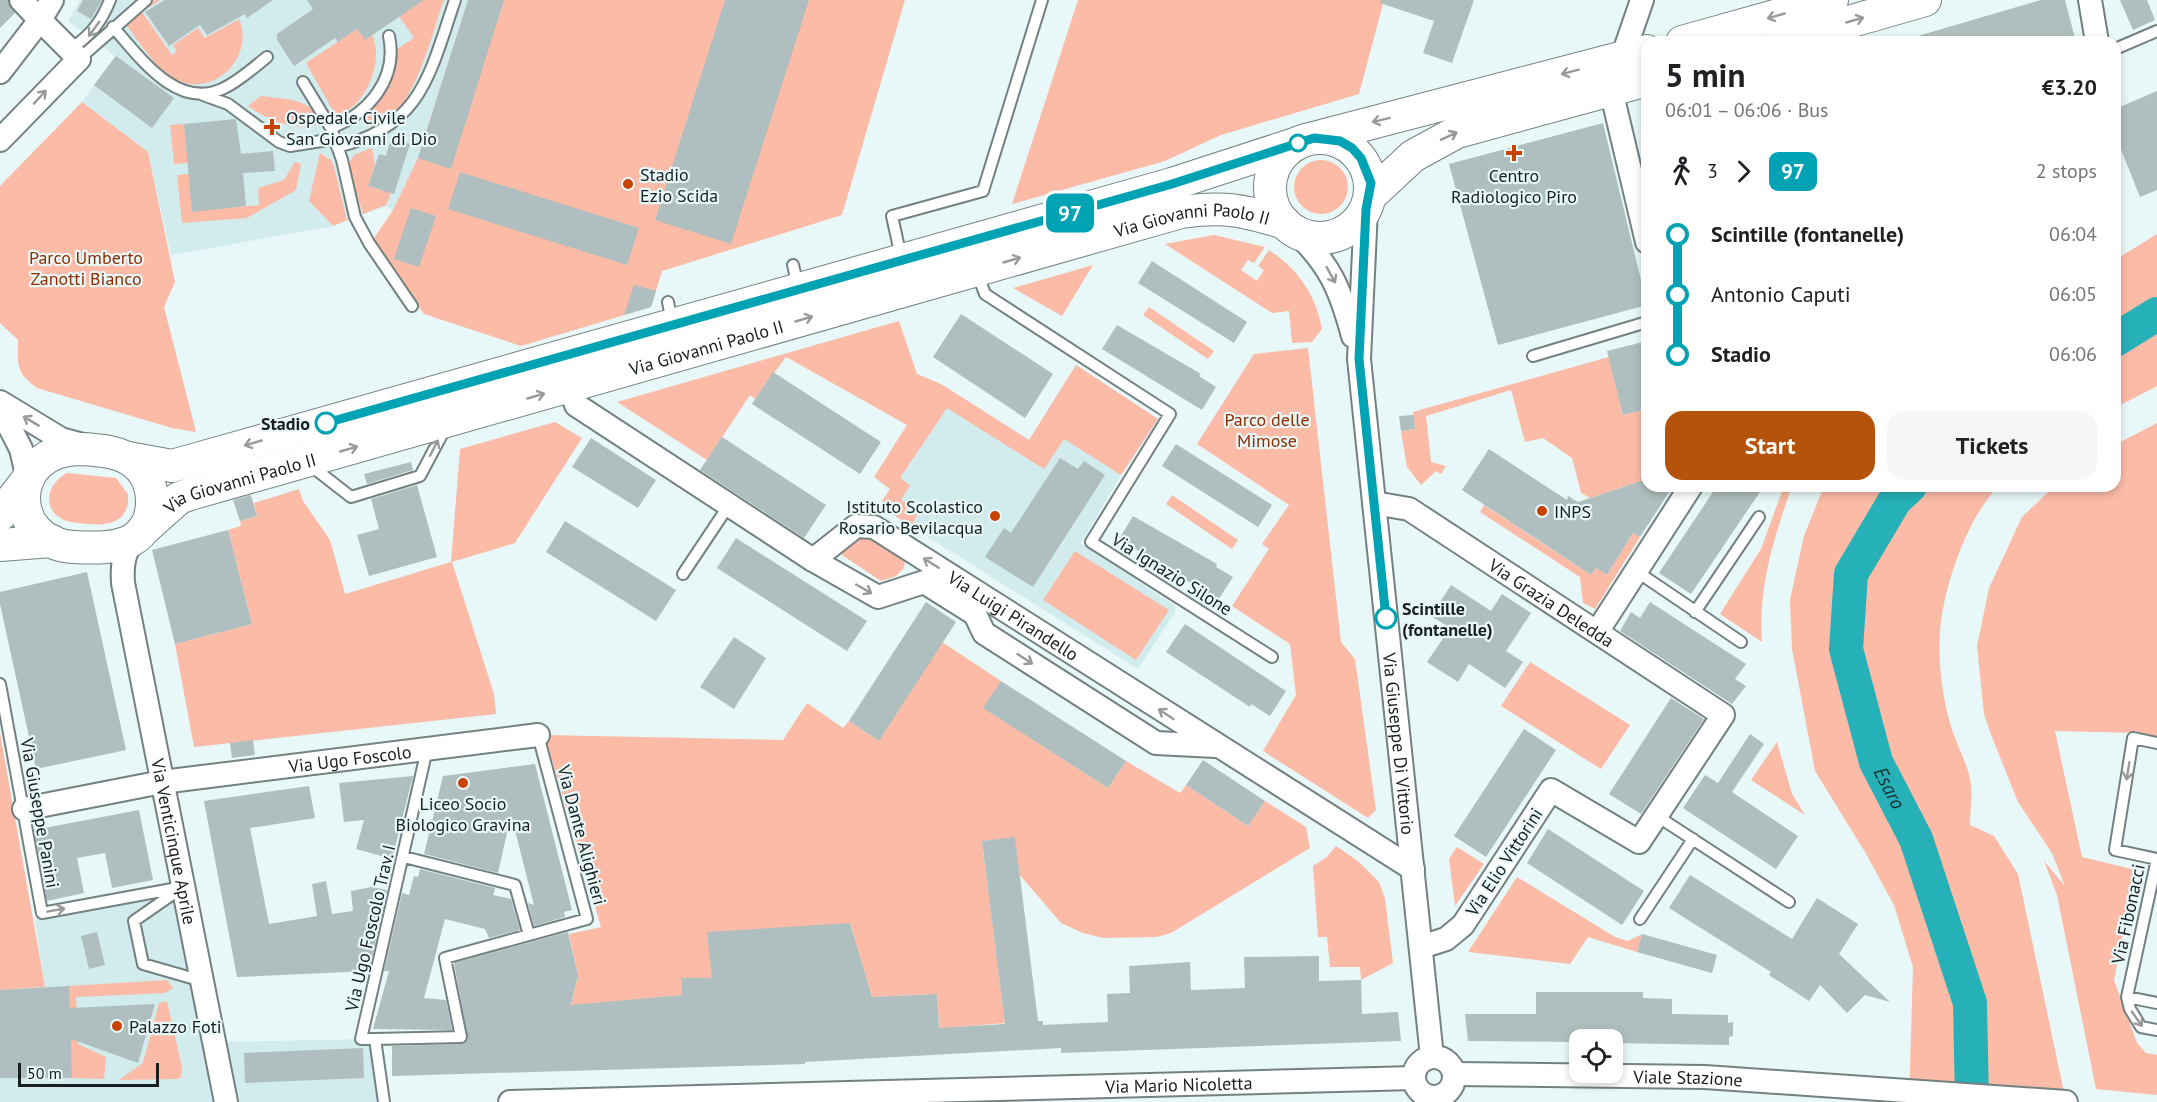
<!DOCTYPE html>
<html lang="en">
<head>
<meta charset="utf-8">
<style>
	body { margin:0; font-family:"PT Sans",sans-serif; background:#f6f6f6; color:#202124; height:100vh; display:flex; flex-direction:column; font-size:22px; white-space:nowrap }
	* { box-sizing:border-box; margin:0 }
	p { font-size:20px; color:#757577 }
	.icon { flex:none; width:33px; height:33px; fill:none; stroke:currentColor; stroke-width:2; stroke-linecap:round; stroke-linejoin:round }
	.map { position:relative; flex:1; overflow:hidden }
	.panel { position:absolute; left:1641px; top:36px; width:480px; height:456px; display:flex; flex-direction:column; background:#fff; border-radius:18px; box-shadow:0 3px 9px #0003 }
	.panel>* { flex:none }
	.badge { padding:0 12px; border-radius:9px; font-size:21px; line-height:39px }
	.tools { position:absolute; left:1569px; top:1029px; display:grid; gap:12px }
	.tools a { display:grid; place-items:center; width:54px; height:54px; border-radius:12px; background:#fff; box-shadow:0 3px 9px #0003; font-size:30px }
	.scale { position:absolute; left:18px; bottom:15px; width:141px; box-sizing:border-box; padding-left:6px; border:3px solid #191f1f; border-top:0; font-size:16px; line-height:21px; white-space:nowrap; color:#191f1f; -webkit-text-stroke:4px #e8f7f8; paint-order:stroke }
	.map>.badge { position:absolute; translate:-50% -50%; box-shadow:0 0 0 3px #fff }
	.legs { display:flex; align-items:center; gap:9px; height:66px; padding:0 24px; font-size:20px }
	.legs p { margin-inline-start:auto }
	.headline { display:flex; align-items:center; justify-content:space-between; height:102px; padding:0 24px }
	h1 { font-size:33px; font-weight:600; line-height:45px }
	.cta { display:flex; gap:12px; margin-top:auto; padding:12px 24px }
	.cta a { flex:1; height:69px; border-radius:18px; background:#b45309; color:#fff; font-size:24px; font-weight:600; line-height:69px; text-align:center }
	.cta a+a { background:#f6f6f6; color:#202124 }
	ul { padding:0 24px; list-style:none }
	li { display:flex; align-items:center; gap:21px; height:60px; font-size:22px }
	li i { display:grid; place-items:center; width:9px; height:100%; margin:0 8px; background:currentColor }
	li i::after { content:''; width:15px; height:15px; margin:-8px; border:4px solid; border-radius:50%; background:#fff }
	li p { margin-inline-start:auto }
	li:first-child i { background:linear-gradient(#0000 50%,currentColor 0) }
	li:last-child i { background:linear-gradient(currentColor 50%,#0000 0) }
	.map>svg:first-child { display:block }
	.built { fill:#d2ebed }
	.green { fill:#fbbba6 }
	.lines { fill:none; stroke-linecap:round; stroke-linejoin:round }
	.river { stroke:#26b1b9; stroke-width:34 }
	.building { fill:#afbebe }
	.lane-casing { stroke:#738181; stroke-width:14 }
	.street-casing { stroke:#738181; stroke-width:26 }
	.secondary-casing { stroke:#738181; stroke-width:34 }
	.lane { stroke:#fff; stroke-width:10 }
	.street { stroke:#fff; stroke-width:22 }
	.secondary { stroke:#fff; stroke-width:32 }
	.oneway { stroke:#989a9a }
	.line-1-casing { stroke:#fff; stroke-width:14 }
	.line-1 { stroke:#00a3b4; stroke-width:9 }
	.poi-dot { fill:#c84200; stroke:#e8f7f8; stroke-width:2 }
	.stop-1-dot { fill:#fff; stroke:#00a3b4; stroke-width:3 }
	.labels { text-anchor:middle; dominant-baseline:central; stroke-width:4.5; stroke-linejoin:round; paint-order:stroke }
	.poi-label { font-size:18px; fill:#191f1f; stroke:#e8f7f8; text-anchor:start }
	.street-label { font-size:18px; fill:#191f1f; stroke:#e8f7f8 }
	.park-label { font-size:18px; fill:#8f2d00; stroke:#e8f7f8 }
	.stop-label { font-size:18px; font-weight:bold; fill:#191f1f; stroke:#e8f7f8; text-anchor:end }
	.water-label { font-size:20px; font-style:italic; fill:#1a3031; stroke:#e8f7f8 }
</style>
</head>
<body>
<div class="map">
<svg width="2157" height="1102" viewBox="0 0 2157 1102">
	<rect width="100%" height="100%" fill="#e8f7f8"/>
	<path class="built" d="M80,0H468L418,158L393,210L386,206L333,226L171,255L148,152L82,102L115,56L68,21Z
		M1076,365L1158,419L1121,475L1081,543L1175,606V612L1138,669L879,506L890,489L879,482L941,384L1029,440Z
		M183,887L214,1042L375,1039L384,1102H0V990L45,987L35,921L42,913Z"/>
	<path class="green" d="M155,0H160L142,12L172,55L177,51L173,45L198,28L205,38L239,19C256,59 210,102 171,77C152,64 137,38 123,21Z
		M424,0H444C431,35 414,117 372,128L368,125L366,116C378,92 399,81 394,51L414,38L399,16Z
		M468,0H905L842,215L662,271L651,307L521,346L424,314L372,241L393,210L418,158Z
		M1078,0H1384L1359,94L1221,135L1165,161L1012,204Z
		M357,29L372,35C385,62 365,108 336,116L306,63Z
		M261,96C280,99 319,98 319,125C293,131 269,121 248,106Z
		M82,102L148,152L175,282L164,307L196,432L172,428L37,388C15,372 18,365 18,340L0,323V186Z
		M184,124L188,163L174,164L170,125Z
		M372,148L375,165L368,186L391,193L386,205L363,214L348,165L354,155Z
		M320,153L331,160L334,167L347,220L333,226L309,201Z
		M1294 187a27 27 0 1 1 54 0a27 27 0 1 1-54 0Z
		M295,162L301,164L296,190L247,218L182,223L177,175L189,174L192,211L259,205L258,188L284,180Z
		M2157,234V386L2115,408V260Z
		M1214,235L1265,247L1254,263L1248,260L1241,270L1257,281L1264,270L1258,266L1269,250C1298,269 1316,295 1322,329L1312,342L1292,343L1289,311L1272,313L1165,244Z
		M1093,265L1062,316L1013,288Z
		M1149,307L1214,351L1208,359L1143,315Z
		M899,321L917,374L941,384L1029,440L1076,365L1158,419L1121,475L1064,439L1044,469L947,408L900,478L910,485L901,500L919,512L911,526L879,506L890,489L874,477L907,425L786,357L755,399L750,395L707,460L617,402Z
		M1308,348L1341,642L1355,659L1376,810L1368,818L1263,751L1296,695L1290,644L1232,606L1269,549L1262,544L1289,505L1197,444L1254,354Z
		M1609,357L1623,415L1647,409V479L1590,498L1581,493L1572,458L1543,438L1525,442L1511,390L1426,416L1431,462L1446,466L1441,474L1436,471L1421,485L1407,467L1401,431L1415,429L1413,412Z
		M555,422L582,438L515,543L452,562L494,694L496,714L194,747L175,644L252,624L228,530L241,526L240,521L257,516L254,503L299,489L303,501L330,540L345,594L451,562L460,449Z
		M2157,423V736L2141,733L2055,731L2082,857L2136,870L2114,980L2137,1043L2146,1053L2157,1055V1095L2096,1089L2057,895L2044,861L2065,886L2052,853L2018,802L1990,732L1984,714L1977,646L1989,588L2022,517L2055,486H2115V445Z
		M67,473L116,478L128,494C130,521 111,526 88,524C79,523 69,523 60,518C41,505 49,482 67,473Z
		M1784,486H1792C1774,538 1758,586 1762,642L1720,614L1761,549Z
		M1824,486H1999C1967,517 1943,588 1940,632C1938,661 1942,695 1950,723C1955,742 1966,760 1970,779C1973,793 1970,810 1970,825L1994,836L2018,874L2066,1102H1909L1913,967L1894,905L1865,852L1815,771L1792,649L1790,600L1804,536Z
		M1172,495L1238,540L1232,549L1166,504Z
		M1484,505L1591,575L1596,568L1607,575L1633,533L1640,537L1595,609L1583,603L1580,577L1480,512Z
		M858,536L873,537L905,559L904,568L896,576L881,581L842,555L841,550Z
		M1075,551L1169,610L1136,660L1043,600Z
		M942,642L1001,681L984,708L1108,788L1126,761L1180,793L1186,785L1248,826L1265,801L1306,827L1310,848L1171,933L1157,937L1103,938L1083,933L1061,923L1019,874L1015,838L982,841L1005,1023L948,1028L940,1040L937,994L872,997L850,923L712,978H681L682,995L571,1006L578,975L569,934L601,927L545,735L783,740L807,703L843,728L849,721L879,741Z
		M1530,662L1630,725L1601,769L1501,706Z
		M0,733L45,987L0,990Z
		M1777,742L1792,794L1805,815L1751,780Z
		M1336,846L1359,862L1379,882L1385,899L1393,963L1361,980L1360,967H1330L1327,937H1318L1313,866L1327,857Z
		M1457,847L1484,864L1455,906L1449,859Z
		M1517,877L1615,937L1628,941L1642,934L1637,952L1588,937L1570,964L1468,952Z
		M167,980L173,988L165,993L76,997L78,1044L106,1057L104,1079L72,1078L69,986Z
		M167,1001L182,1067L181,1077L177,1079L119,1080L143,1063L159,1003Z"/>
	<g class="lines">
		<g class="river">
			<path d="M2115,340L2157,314"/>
			<path id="s1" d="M1910,486L1895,500L1851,574L1846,649L1876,762L1916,839L1970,1003L1972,1102"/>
		</g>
	</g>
	<path class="building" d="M0,0H8L15,13L0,28Z
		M83,0H102L91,19L77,11Z
		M165,0H273L247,18L245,14L207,35L200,25L169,46L145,12Z
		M307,0H424L365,40L357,29L338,42L335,38L294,66L277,40V34L313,9Z
		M468,0H504L451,169L418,158Z
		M725,0H809L731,244L655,220Z
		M1381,0H1474L1452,63L1423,53L1434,21L1380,3Z
		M2041,0H2065L2076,42H1912L1911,38Z
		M2120,0H2147L2155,20L2133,30Z
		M116,56L174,98L152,128L94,85Z
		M2157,91V190L2140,197L2118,142L2115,143V109Z
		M236,119L241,154L273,151L275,171L243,173L246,206L192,212L184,124Z
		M1603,123L1647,305L1498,345L1449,164Z
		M391,138L410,144L394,194L368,186L379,154L386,156Z
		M460,172L639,228L627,265L448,209Z
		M411,208L436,216L419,267L394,259Z
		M1152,261L1247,322L1234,343L1138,283Z
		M634,285L656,291L651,307L624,315Z
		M961,314L1053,374L1025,418L933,357Z
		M1117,325L1201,374L1199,376L1216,387L1202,410L1102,349Z
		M1647,341V409L1623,415L1607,351Z
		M773,372L881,442L860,474L752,404Z
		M1414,415L1415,429L1401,431L1399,416Z
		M722,437L826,505L804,538L700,470Z
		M591,438L656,480L638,508L572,467Z
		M1176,444L1272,505L1258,527L1162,466Z
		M1489,449L1567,500L1568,496L1578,502L1647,479V486H1673L1640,537L1633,533L1607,575L1596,568L1591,575L1462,490Z
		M1060,458L1078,469L1084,461L1105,475L1033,587L985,557L1004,528L1011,533Z
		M411,462L413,470L367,484L364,474Z
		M417,485L437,557L369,576L357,535L379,529L371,499Z
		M1717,486H1764L1691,594L1659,573Z
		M251,495L257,516L240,521L233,500Z
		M1133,516L1217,564L1216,567L1233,577L1218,600L1119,539Z
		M565,521L676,590L656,621L546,552Z
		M228,530L252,624L175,644L152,550Z
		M736,538L867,621L847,651L717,568Z
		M87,572L126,750L36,769L0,604V592Z
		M1451,585L1491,611L1502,594L1531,613L1506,651L1523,662L1505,688L1469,664L1458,682L1427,662L1450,628L1431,616Z
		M926,602L956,622L879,741L849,721Z
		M1650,602L1746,664L1735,679L1746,686L1732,704L1620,631L1631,612L1640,618Z
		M1185,624L1286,691L1270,716L1251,704L1250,707L1166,652Z
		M734,637L766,658L734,709L700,687Z
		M1001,681L1126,761L1108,788L983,708Z
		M1671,698L1704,719L1641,814L1609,794Z
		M1524,729L1556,750L1486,857L1454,836Z
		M1750,734L1764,744L1732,792L1798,836L1776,869L1683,808L1705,775L1718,783Z
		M253,740L255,755L232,758L230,743Z
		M1203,760L1265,801L1248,826L1186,785Z
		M535,764L572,910L564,912L565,917L534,926L528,903L534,905L511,815L498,873L424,854L443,776Z
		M413,776L392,859L356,849L364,820L344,822L339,783Z
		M309,786L315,818L250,828L269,924L317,916L312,884L326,881L332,914L353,911L351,891L371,887L387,890L369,971L237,977L204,801Z
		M139,810L153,880L112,888L105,853L77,858L84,893L47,901L34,830Z
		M1548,829L1644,891L1622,925L1527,863Z
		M1015,837L1038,1021H1043V1025L1108,1022L1107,994L1130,993L1129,966L1190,962L1191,990L1245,988L1244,957L1319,956V981L1361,980L1362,1014L1398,1012L1401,1041L1061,1053V1048L805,1062V1064L392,1076V1046L461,1044L468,1040L454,963L568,932L578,975L571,1005L682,995L681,978H712L707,932L850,923L872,997L937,994L939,1028L1005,1024L982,841Z
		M420,869L495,888L493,895L511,899L520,930L489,938L485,929L445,919L424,998L446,1000L452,1030L373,1029L389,971H384L402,893L409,895L414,876L418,877Z
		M1690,875L1792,939L1817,898L1858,924L1839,954L1890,1002L1865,995L1847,1013L1820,985L1809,1001L1769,975L1771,972L1669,908Z
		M97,932L105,965L89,969L81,936Z
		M1642,934L1717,955L1712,973L1637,952Z
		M69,986L70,1008L155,1004L138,1063L71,1039L72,1078H0V990Z
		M1536,992H1643V998L1672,999V1014L1728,1015V1023L1733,1022V1036L1729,1037V1045L1612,1043V1040H1580V1042L1468,1041L1465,1014H1536Z
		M363,1048L364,1078L245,1083L244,1053Z"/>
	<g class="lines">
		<defs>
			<path id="lane" d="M113,27C139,56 176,110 222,89C238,82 253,68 267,57
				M2115,49L2157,31
				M69,50C90,36 101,23 110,0
				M79,59L146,0
				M303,82L331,128L342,160L355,217L369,243L412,306
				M203,95L228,104L279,142L290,146L334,139
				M331,128C369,113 398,79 389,36
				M337,147C422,127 430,73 455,0
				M901,257L892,216L983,191L1042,0
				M793,265L798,286
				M977,273L985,294L1170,414L1091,542L1272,657
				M668,302L672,322
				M1533,356L1647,322
				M310,465L351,497L420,476L446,427
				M1636,571L1741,642
				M683,574L729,505
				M1695,612L1759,517
				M0,684L42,913L183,887
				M2157,743L2133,738L2115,850L2157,859L2127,997L2130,1009L2141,1027L2157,1030
				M1657,816L1789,902
				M404,857L515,885L529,935
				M180,889L134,921L143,964L202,981
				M1640,919L1693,839
				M2127,997L2157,1003
				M375,1039L461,1037L445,958L587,919L538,735
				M384,1102L375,1039H361L427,749"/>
			<g id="street">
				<path d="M1642,0L1611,90L1647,242"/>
				<path d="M2090,0L2097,42"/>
				<path d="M0,72L40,20L21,0"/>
				<path d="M0,140L79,59L40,20L52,0"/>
				<path id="s2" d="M1366,209L1359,359L1432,1057"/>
				<path d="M1294,230C1330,265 1340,288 1353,336"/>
				<path d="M570,386L576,405L813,560L878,597L924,582L975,614L984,633L1156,743L1215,746"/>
				<path d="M0,402L61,439L87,446"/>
				<path d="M0,408L21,449L28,479"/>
				<path id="s3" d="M1374,503L1409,509L1723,715L1639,842L1551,790L1463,925L1446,939L1421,947"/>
				<path id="s4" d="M134,539C123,554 122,565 123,583L226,1102"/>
				<path id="s5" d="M813,560L856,526L874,527L1413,869"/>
				<path d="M1597,632L1691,486"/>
				<path id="s6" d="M24,809L162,782L538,735"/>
				<circle cx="1434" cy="1077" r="20"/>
				<path id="s7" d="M1454,1074L1705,1077L2066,1102"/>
				<path id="s8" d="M510,1102L1414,1078"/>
			</g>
			<g id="secondary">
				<path d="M1682,42L1832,0"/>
				<path d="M1779,42L1925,0"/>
				<path d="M1314,138L1647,51"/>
				<circle cx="1320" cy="188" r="50"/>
				<path d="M1370,196L1413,156L1457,132L1647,80"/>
				<path d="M80,449C99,450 121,451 136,464C158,482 158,525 132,540C116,549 92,548 73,547C8,543 5,450 80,449Z"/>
				<path d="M128,458L172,466L1172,184L1298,143"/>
				<path d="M0,515L28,479"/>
				<path id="s9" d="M142,531L179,498L190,494L1181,212C1225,206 1242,210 1285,223"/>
				<path d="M0,545L52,541"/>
			</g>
		</defs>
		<use href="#lane" class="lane-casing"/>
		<use href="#street" class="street-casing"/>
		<use href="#secondary" class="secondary-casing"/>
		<use href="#lane" class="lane"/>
		<use href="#street" class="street"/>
		<use href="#secondary" class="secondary"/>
	</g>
	<defs><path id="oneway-shaft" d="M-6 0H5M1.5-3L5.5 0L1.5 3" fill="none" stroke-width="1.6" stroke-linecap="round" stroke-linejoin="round" transform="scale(1.5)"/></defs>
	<g class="oneway">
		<use href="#oneway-shaft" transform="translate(1776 16) rotate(164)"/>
		<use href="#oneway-shaft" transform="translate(1855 20) rotate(-16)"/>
		<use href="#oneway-shaft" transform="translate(94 29) rotate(126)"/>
		<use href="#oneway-shaft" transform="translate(1570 72) rotate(165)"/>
		<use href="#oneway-shaft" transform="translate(40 97) rotate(-47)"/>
		<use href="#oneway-shaft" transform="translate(1381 120) rotate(166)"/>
		<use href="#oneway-shaft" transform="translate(1449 136) rotate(-25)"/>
		<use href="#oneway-shaft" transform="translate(1012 260) rotate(-16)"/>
		<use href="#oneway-shaft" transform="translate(1331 275) rotate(61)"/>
		<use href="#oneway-shaft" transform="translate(804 319) rotate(-16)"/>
		<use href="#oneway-shaft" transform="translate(536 396) rotate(-16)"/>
		<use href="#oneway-shaft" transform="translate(31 421) rotate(-149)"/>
		<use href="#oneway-shaft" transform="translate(253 443) rotate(164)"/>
		<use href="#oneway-shaft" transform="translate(434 448) rotate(-63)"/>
		<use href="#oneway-shaft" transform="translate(349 449) rotate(-16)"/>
		<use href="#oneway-shaft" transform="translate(931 563) rotate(-148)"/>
		<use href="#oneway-shaft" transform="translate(864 589) rotate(30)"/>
		<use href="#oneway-shaft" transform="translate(1025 659) rotate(33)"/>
		<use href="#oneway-shaft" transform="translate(1166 714) rotate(-147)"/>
		<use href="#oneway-shaft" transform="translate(2128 771) rotate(99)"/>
		<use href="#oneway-shaft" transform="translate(56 910) rotate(-10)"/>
		<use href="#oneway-shaft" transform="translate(2137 1019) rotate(55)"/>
	</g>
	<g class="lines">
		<defs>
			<path id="line-1" d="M326,423L1172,184L1314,138L1340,141L1352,148L1361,158L1371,183L1366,209L1359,359L1386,618"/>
		</defs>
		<use href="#line-1" class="line-1-casing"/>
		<use href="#line-1" class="line-1"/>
	</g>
	<g class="poi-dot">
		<path d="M269 118h6v6h6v6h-6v6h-6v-6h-6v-6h6z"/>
		<path d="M1511 144h6v6h6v6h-6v6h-6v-6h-6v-6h6z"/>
		<circle cx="628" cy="184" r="6"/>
		<circle cx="1542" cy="511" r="6"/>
		<circle cx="995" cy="516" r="6"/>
		<circle cx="463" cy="783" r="6"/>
		<circle cx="117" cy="1026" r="6"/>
	</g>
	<g class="stop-1-dot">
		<circle cx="1298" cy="143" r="8"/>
		<circle cx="326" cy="423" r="10"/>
		<circle cx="1386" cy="618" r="10"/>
	</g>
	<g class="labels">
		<g class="poi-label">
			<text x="286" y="117">Ospedale Civile<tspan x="286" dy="21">San Giovanni di Dio</tspan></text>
			<text x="640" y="174">Stadio<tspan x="640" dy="21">Ezio Scida</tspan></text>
			<text x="1514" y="175" text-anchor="middle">Centro<tspan x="1514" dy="21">Radiologico Piro</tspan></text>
			<text x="983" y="506" text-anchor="end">Istituto Scolastico<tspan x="983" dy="21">Rosario Bevilacqua</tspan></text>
			<text x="1554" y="511">INPS</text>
			<text x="463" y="803" text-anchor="middle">Liceo Socio<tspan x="463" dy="21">Biologico Gravina</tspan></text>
			<text x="129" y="1026">Palazzo Foti</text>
		</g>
		<g class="street-label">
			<text stroke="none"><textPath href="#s9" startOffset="1102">Via Giovanni Paolo II</textPath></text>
			<text stroke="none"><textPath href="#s9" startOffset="598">Via Giovanni Paolo II</textPath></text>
			<text stroke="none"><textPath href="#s9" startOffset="112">Via Giovanni Paolo II</textPath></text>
			<text transform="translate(1172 574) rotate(32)">Via Ignazio Silone</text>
			<text stroke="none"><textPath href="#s3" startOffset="206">Via Grazia Deledda</textPath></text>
			<text stroke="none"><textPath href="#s5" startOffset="238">Via Luigi Pirandello</textPath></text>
			<text stroke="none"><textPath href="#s2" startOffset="537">Via Giuseppe Di Vittorio</textPath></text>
			<text stroke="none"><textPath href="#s6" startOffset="330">Via Ugo Foscolo</textPath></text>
			<text transform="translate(40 813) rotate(80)">Via Giuseppe Panini</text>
			<text transform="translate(582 835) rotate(75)">Via Dante Alighieri</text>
			<text stroke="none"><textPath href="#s4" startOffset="310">Via Venticinque Aprile</textPath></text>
			<text transform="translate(1504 862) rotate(-57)">Via Elio Vittorini</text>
			<text transform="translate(2128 914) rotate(-78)">Via Fibonacci</text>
			<text transform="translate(370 928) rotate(-77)">Via Ugo Foscolo Trav. I</text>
			<text stroke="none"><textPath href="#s7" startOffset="234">Viale Stazione</textPath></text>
			<text stroke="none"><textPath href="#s8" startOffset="669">Via Mario Nicoletta</textPath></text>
		</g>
		<g class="park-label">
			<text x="86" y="257">Parco Umberto<tspan x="86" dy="21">Zanotti Bianco</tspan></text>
			<text x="1267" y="419">Parco delle<tspan x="1267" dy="21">Mimose</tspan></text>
		</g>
		<g class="stop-label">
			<text x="310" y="423">Stadio</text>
			<text x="1402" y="608" text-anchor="start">Scintille<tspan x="1402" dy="21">(fontanelle)</tspan></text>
		</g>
		<g class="water-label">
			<text stroke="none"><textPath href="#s1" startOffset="328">Esaro</textPath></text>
		</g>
	</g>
</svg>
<div class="tools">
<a><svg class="icon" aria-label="locate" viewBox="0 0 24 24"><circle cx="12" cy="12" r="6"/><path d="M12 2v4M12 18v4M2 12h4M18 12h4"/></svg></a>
</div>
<div class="scale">50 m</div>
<b class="badge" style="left:1070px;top:213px;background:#00a3b4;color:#fff">97</b>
<section class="panel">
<div class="headline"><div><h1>5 min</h1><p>06:01 – 06:06 · Bus</p></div><b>€3.20</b></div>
<div class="legs"><svg class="icon" aria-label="walk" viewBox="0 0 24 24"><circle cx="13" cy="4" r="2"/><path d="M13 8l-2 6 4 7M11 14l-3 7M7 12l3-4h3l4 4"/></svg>3<svg class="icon" aria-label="forward" viewBox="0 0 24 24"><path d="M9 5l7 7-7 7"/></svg><b class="badge" style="background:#00a3b4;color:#fff">97</b><p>2 stops</p></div>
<ul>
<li><i style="color:#00a3b4"></i><b>Scintille (fontanelle)</b><p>06:04</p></li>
<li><i style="color:#00a3b4"></i><span>Antonio Caputi</span><p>06:05</p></li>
<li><i style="color:#00a3b4"></i><b>Stadio</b><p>06:06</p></li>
</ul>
<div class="cta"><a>Start</a><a>Tickets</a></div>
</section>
</div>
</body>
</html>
